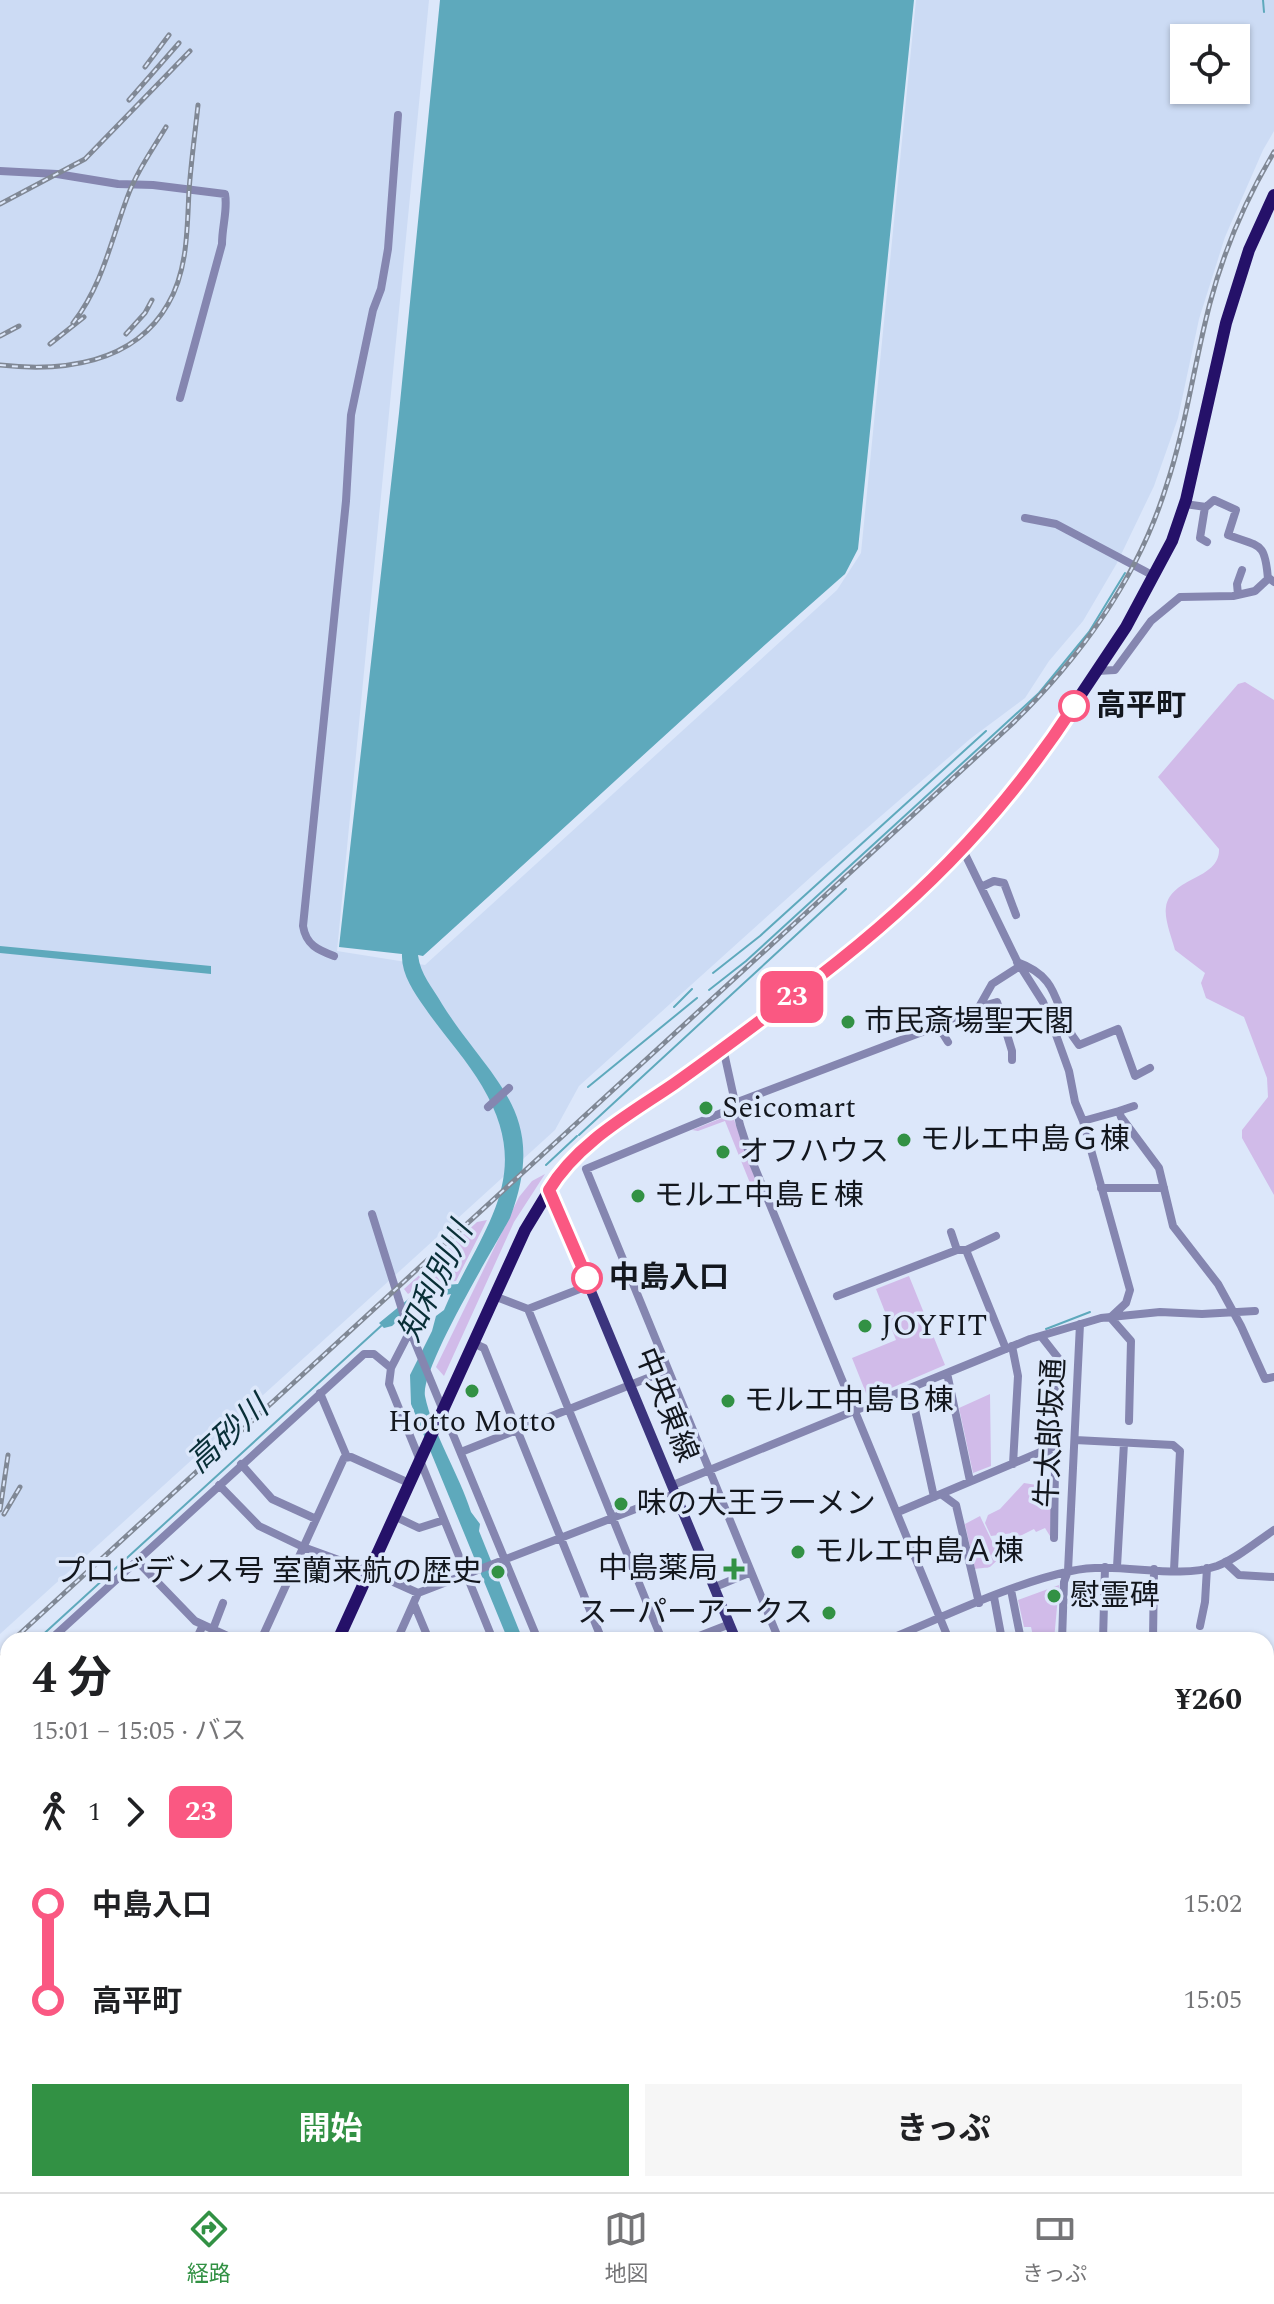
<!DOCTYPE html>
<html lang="ja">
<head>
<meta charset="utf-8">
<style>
	body { margin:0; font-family:Spectral,"Noto Sans JP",serif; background:#f6f6f6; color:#202124; height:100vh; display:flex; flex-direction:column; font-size:30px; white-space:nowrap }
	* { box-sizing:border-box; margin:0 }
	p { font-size:26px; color:#757577 }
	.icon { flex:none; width:44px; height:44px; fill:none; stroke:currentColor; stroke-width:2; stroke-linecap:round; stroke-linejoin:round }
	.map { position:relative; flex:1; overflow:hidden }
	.side { position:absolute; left:0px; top:1632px; width:1274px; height:560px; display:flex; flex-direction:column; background:#fff; border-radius:24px 24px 0 0; box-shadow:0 2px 6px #0004 }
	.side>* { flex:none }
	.badge { padding:0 16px; border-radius:12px; font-size:28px; line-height:52px }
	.tools { position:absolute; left:1170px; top:24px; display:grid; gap:16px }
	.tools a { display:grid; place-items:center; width:80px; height:80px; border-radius:0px; background:#fff; box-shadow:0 2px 6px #0004; font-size:40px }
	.map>.badge { position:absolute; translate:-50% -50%; box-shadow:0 0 0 4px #fff }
	.legs { display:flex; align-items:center; gap:12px; height:88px; padding:0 32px; font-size:26px }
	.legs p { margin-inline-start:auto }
	.overview { display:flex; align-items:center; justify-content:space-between; height:136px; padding:0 32px }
	h1 { font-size:44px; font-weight:700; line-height:60px }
	.primary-button { display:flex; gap:16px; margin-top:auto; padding:16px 32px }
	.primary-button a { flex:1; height:92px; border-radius:0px; background:#329144; color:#fff; font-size:32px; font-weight:700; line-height:92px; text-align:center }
	.primary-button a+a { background:#f6f6f6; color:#202124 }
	ul { padding:0 32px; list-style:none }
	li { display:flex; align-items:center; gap:28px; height:96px; font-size:30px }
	li i { display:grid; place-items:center; width:12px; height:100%; margin:0 10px; background:currentColor }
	li i::after { content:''; width:20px; height:20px; margin:-10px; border:6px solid; border-radius:50%; background:#fff }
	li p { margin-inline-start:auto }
	li:first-child i { background:linear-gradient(#0000 50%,currentColor 0) }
	li:last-child i { background:linear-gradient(currentColor 50%,#0000 0) }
	.dock { display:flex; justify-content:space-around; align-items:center; height:112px; border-top:2px solid #e0e0e0; background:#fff; font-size:22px; color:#757577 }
	.dock a { display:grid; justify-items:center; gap:4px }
	.dock .active { color:#329144 }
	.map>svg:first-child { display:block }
	.built { fill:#ccdbf4; fill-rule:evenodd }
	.green { fill:#d1bbe9 }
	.water { fill:#5ea9bc }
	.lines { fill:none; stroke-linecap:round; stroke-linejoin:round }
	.stream { stroke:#5ea9bc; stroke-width:2 }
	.minor { stroke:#8586b0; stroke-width:8 }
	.major { stroke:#3b347d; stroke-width:10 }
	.highway { stroke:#251169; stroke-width:12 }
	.rail-casing { stroke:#808895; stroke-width:5 }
	.rail { stroke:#dce7fa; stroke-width:2; stroke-dasharray:6; stroke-linecap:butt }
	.line-1-casing { stroke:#fff; stroke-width:18 }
	.line-1 { stroke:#fa5882; stroke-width:12 }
	.stop-1-dot { fill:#fff; stroke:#fa5882; stroke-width:4 }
	.poi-dot { fill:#329144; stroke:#dce7fa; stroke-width:3 }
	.labels { text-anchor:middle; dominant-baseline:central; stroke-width:7; stroke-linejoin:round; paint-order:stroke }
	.stop-label { font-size:30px; font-weight:bold; fill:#13171e; stroke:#dce7fa; text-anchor:start }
	.poi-label { font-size:30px; fill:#13171e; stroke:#dce7fa; text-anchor:start }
	.street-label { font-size:30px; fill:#13171e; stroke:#dce7fa }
	.water-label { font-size:32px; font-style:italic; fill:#092f37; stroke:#dce7fa }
</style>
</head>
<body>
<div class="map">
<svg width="1274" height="2192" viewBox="0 0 1274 2192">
	<rect width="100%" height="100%" fill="#dce7fa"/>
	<path class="built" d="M0,0H429L337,951L425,965L837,590L861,553L916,0H1274V131L1263,150L1225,237L1199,319L1178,418L1154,486L1117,563L1083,621L1049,661L1025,698L970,739L822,867L579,1086L555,1130L0,1634ZM1184,38H1236V90H1184Z"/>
	<path class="green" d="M1245,682L1274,700V1195L1242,1138V1130L1268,1097L1267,1078L1244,1017L1206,998L1201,983L1205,973L1175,950C1172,938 1164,919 1166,907C1171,876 1220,880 1219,849L1158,777L1238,684Z
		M732,1114L761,1195L756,1198L725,1121L698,1131L692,1130Z
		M545,1174L514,1222L444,1376L436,1367L519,1197L532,1181Z
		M487,1220L456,1281L421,1285L408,1294L404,1289L477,1222Z
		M909,1276L945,1365L868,1398L852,1358L896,1340L876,1289Z
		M990,1394L991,1466L973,1473L959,1408Z
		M1053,1474L1050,1536L1045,1528L1036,1532L1034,1529L1016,1538L1013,1533L991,1536L985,1523L988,1515L1000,1509L1024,1483L1049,1487Z
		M980,1516L1000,1558C985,1571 994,1566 975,1569L965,1524Z
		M1059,1585L1054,1640H1034L1031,1627H1024L1018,1600Z"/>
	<path class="water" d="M440,0H914L858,549L845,574C702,699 564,829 423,956L418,955C420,974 433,988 442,1004C492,1083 550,1112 510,1218C494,1248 420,1369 425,1396C432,1432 460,1476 471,1512L480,1524L479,1531L523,1640H508L411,1404L410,1375L432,1331L436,1316L444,1310L451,1294L421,1299L392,1326L384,1328L379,1323L423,1287L458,1284C495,1212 529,1165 482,1086C467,1060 442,1033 425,1008C414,992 401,974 402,954L339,947L399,413Z
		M0,946L211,966V974L0,953Z"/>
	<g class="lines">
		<path class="stream" d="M1263,0L1264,12
			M713,973L760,936L986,731
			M709,990L746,961L1039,693L1089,632L1125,573
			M674,1007L692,989
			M588,1087L697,998
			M579,1135L846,889
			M546,1165L577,1136
			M1046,1329L1090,1312
			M37,1640L381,1326
			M0,1674L8,1666"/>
		<path class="minor" d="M0,171L57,174L118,184L153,185L225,194C228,210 222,226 222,244L180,398
			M1185,504L1206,507L1214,500L1236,510L1228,535C1261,547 1265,542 1268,579
			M1205,507L1200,538L1207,542
			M1025,518L1056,524L1154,576
			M1238,595L1237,584L1242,570
			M1097,671L1115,670L1151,621L1180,597L1233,596L1255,591L1269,578L1274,582
			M963,850L1017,961L1043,1002L1051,1021L1069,1071L1075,1102L1083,1121L1130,1290L1126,1303L1111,1317
			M981,887L994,881L1004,883L1016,915
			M334,956C318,950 306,945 303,926L346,501L351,415L373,310L381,289L388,249L398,115
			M1017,962C1065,979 1051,1010 1079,1045L1118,1029L1135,1076L1150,1068
			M979,1007L997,1002L1012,1051V1060
			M938,1026L948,1042
			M723,1048L740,1125L750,1156L949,1640
			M735,1103L938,1026L979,1007L992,984L1020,966
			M1134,1106L1119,1111L1121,1117L1159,1168L1173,1226L1218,1284L1241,1326L1265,1379L1274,1377
			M488,1107L509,1088
			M736,1107L586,1169L779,1640
			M1083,1121L1119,1111
			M1101,1188H1164
			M372,1214L404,1316L538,1640
			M951,1232L957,1250H966L1006,1349
			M966,1250L996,1236
			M494,1296L528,1309L590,1285
			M837,1296L957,1250
			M528,1309L662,1640
			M1110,1317L1131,1341L1129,1421
			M410,1331L391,1368L389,1384L493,1640
			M1041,1336L1059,1359L1055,1446
			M473,1343L484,1348L602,1640
			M1012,1346L1018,1376L1013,1464
			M947,1373L970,1481
			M905,1391L914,1405L934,1497
			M320,1393L347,1457
			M1075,1440L1173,1445L1180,1451L1174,1570
			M1048,1451L1055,1467L1054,1538
			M461,1452L668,1370
			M241,1464L272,1499L316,1519
			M219,1485L259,1526L303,1547L369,1571L418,1593L677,1493
			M673,1485L1030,1339L1101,1318L1160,1312L1202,1314L1255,1311
			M941,1494L956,1505L979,1603
			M898,1512L1057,1445
			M394,1516L419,1528L444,1520
			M137,1561L195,1621L236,1640
			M1225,1562L1239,1575L1274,1577
			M1117,1567L1124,1443
			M715,1587L751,1572
			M1011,1590L1021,1640
			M994,1597L1002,1640
			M414,1604L429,1640
			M1200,1626L1205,1602L1207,1568
			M213,1629L223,1603
			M50,1640L364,1354H374L391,1368
			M196,1640L203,1625
			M261,1640L344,1458L351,1457L409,1483
			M397,1640L418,1593
			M689,1640L730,1624
			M887,1640C946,1616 1010,1584 1071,1571C1118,1560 1173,1581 1217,1566C1238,1558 1256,1542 1274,1530
			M1062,1640L1064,1582L1068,1571L1080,1324
			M1103,1640L1105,1567
			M1153,1640L1154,1569
			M1266,1666L1274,1662
			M0,1687L8,1680
			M1266,1782L1274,1785
			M0,1841L8,1838
			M0,1877L8,1896
			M0,1975L8,1971
			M0,2079L8,2076
			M1266,2167L1274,2179L1266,2183
			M48,2184L51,2192
			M200,2184L203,2192
			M263,2184L266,2192
			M326,2184L329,2192
			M360,2184L363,2192
			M392,2184L394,2192
			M520,2184L526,2192
			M715,2184L718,2192
			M760,2184L763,2192
			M887,2184L890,2192
			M1034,2184L1038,2192
			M1094,2184L1097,2192
			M1152,2184L1158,2192
			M1190,2184L1195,2192
			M1237,2184L1243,2192
			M103,2192L122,2184
			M431,2192L450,2184
			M829,2192H831
			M1117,2192L1136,2184
			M1250,2192L1265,2184"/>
		<path class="major" d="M549,1190L736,1640
			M1266,1964L1274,1965
			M962,2184L965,2192
			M629,2192L649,2184"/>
		<path class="highway" d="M338,1640L525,1230L556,1179L589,1145L818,977L890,920L963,850L1038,759L1126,627L1172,541L1186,500L1226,323L1249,250L1274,195
			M0,2110L8,2107"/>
		<defs>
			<path id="rail" d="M145,67L169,35
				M129,100L179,43
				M0,204L85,159L190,51
				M73,323C102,286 111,241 127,198C136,173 152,150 166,127
				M126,334L145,313L152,300
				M0,336L19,326
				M50,344L84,317
				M0,365C62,372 134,364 168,304C188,270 187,228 189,191C191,162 195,134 198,105
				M0,1510L8,1455
				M4,1514L20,1487
				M13,1640L1011,725C1081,657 1137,580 1166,487C1186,427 1194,364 1210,303C1224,250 1246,199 1274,152
				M0,1658L8,1650"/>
		</defs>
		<use href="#rail" class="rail-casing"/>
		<use href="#rail" class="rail"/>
	</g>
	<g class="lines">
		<defs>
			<path id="line-1" d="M587,1278L549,1190C577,1143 630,1114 674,1084C715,1055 756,1024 796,994C909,910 997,824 1074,706"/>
		</defs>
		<use href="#line-1" class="line-1-casing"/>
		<use href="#line-1" class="line-1"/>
	</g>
	<g class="stop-1-dot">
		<circle cx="1074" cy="706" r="14"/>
		<circle cx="587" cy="1278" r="14"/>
	</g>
	<g class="poi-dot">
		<circle cx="848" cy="1022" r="8"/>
		<circle cx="706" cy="1108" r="8"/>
		<circle cx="904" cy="1140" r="8"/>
		<circle cx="723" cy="1152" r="8"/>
		<circle cx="638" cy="1196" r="8"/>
		<circle cx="865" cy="1326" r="8"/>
		<circle cx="472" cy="1391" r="8"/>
		<circle cx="728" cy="1401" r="8"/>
		<circle cx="621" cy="1504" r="8"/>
		<circle cx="798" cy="1552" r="8"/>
		<path d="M730 1557h8v8h8v8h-8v8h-8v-8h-8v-8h8z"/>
		<circle cx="498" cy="1572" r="8"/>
		<circle cx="1054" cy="1596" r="8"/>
		<circle cx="829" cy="1613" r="8"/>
	</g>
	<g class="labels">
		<g class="stop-label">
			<text x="1096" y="706">高平町</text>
			<text x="609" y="1278">中島入口</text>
		</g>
		<g class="poi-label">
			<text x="864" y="1022">市民斎場聖天閣</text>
			<text x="722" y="1108">Seicomart</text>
			<text x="920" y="1140">モルエ中島Ｇ棟</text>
			<text x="739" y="1152">オフハウス</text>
			<text x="654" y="1196">モルエ中島Ｅ棟</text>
			<text x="881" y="1326">JOYFIT</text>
			<text x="744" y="1401">モルエ中島Ｂ棟</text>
			<text x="472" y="1422" text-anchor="middle">Hotto Motto</text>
			<text x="637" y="1504">味の大王ラーメン</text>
			<text x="814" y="1552">モルエ中島Ａ棟</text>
			<text x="718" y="1569" text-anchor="end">中島薬局</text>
			<text x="482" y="1572" text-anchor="end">プロビデンス号 室蘭来航の歴史</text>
			<text x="1070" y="1596">慰霊碑</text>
			<text x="813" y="1613" text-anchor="end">スーパーアークス</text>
		</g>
		<g class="street-label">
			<text transform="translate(666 1405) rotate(68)">中央東線</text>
			<text transform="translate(1051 1433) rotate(-87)">牛太郎坂通</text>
		</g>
		<g class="water-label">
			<text transform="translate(436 1282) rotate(-64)">知利別川</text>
			<text transform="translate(228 1435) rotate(-42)">高砂川</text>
		</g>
	</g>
</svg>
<div class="tools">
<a><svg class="icon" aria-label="locate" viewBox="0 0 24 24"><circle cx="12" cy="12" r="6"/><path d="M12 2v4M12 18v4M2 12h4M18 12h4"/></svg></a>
</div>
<b class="badge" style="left:792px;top:997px;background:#fa5882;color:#fff">23</b>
<section class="side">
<div class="overview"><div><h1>4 分</h1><p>15:01 – 15:05 · バス</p></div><b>¥260</b></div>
<div class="legs"><svg class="icon" aria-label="walk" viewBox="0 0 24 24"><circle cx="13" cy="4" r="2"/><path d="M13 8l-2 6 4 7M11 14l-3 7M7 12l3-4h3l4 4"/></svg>1<svg class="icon" aria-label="forward" viewBox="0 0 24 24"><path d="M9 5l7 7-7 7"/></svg><b class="badge" style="background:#fa5882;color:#fff">23</b></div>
<ul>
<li><i style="color:#fa5882"></i><b>中島入口</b><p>15:02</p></li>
<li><i style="color:#fa5882"></i><b>高平町</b><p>15:05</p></li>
</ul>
<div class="primary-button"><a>開始</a><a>きっぷ</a></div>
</section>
</div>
<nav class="dock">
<a class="active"><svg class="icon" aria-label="directions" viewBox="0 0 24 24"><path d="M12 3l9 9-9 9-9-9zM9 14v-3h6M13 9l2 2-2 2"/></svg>経路</a>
<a><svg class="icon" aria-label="map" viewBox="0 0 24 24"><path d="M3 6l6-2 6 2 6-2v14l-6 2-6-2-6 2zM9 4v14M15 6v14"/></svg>地図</a>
<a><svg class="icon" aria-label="tickets" viewBox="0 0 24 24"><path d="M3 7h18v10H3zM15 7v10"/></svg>きっぷ</a>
</nav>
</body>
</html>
